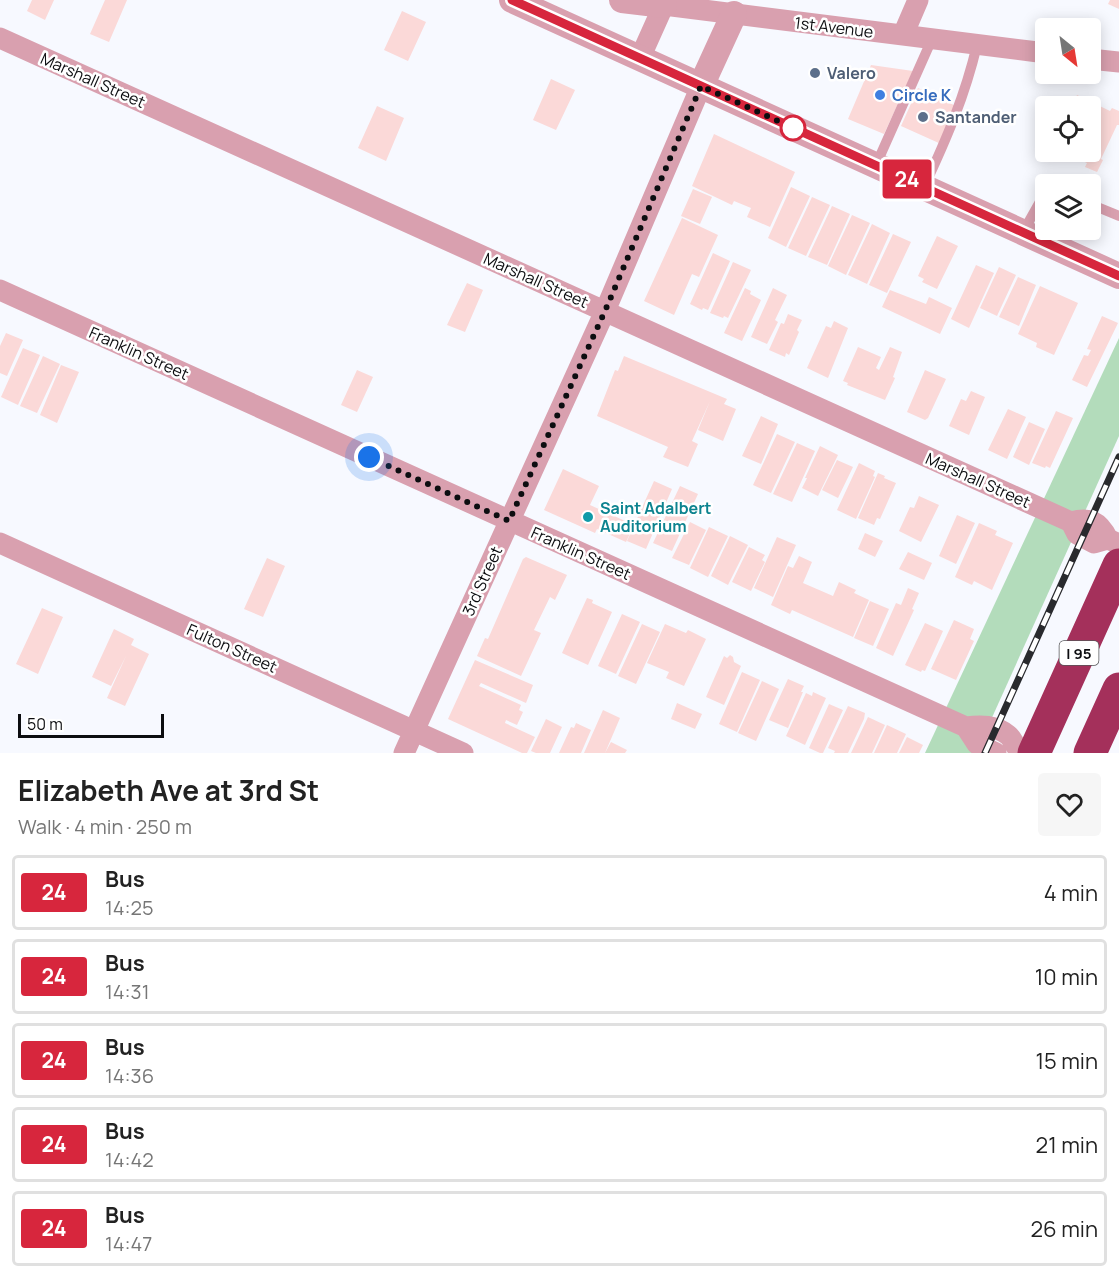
<!DOCTYPE html>
<html lang="en">
<head>
<meta charset="utf-8">
<style>
	body { margin:0; font-family:Manrope,sans-serif; background:#f6f6f6; color:#222; height:100vh; display:flex; flex-direction:column; font-size:22px; white-space:nowrap }
	* { box-sizing:border-box; margin:0 }
	p { font-size:20px; color:#767676 }
	.icon { flex:none; width:33px; height:33px; fill:none; stroke:currentColor; stroke-width:2; stroke-linecap:round; stroke-linejoin:round }
	.map { position:relative; height:753px; overflow:hidden }
	.side { display:flex; flex-direction:column; background:#fff; flex:1 }
	.side>* { flex:none }
	.badge { padding:0 12px; border-radius:4px; font-size:21px; line-height:39px }
	.needle { width:39px; rotate:150deg }
	.controls { position:absolute; left:1035px; top:18px; display:grid; gap:12px }
	.controls a { display:grid; place-items:center; width:66px; height:66px; border-radius:6px; background:#fff; box-shadow:0 3px 15px #0003; font-size:30px }
	.scale { position:absolute; left:18px; bottom:15px; width:146px; box-sizing:border-box; padding-left:6px; border:3px solid #0c0d10; border-top:0; font-size:16px; line-height:21px; white-space:nowrap; color:#0c0d10; -webkit-text-stroke:4px #fff; paint-order:stroke }
	.you { position:absolute; width:30px; height:30px; margin:-15px; border:4px solid #fff; border-radius:50%; background:#1a73e8; box-shadow:0 0 0 9px #1a73e833 }
	.map>.badge { position:absolute; translate:-50% -50%; box-shadow:0 0 0 3px #fff }
	.round { display:grid; place-items:center; flex:none; width:63px; height:63px; border-radius:6px; background:#f6f6f6 }
	.headline { display:flex; align-items:center; justify-content:space-between; height:102px; padding:0 18px }
	h1 { font-size:28px; font-weight:700; line-height:45px }
	ul { padding:0; list-style:none }
	li { display:flex; align-items:center; gap:18px; height:75px; margin:0 12px 9px; padding:0 6px; border:3px solid #e0e0e0; border-radius:6px }
	li div { flex:1 }
	li b { display:block; font-size:22px }
	li em { font-style:normal }
	li .badge { min-width:66px; font-weight:700; text-align:center }
	.map>svg:first-child { display:block }
	.green { fill:#b3dcbb }
	.building { fill:#fbd9d8 }
	.lines { fill:none; stroke-linecap:round; stroke-linejoin:round }
	.service { stroke:#d9a0af; stroke-width:10 }
	.minor { stroke:#d9a0af; stroke-width:21 }
	.tertiary { stroke:#d9a0af; stroke-width:26 }
	.motorway { stroke:#a4305b; stroke-width:33 }
	.rail-casing { stroke:#292a2e; stroke-width:7 }
	.rail { stroke:#fff; stroke-width:4.5; stroke-dasharray:14; stroke-linecap:butt }
	.line-casing { stroke:#fff; stroke-width:14 }
	.line { stroke:#d7263d; stroke-width:9 }
	.walk { stroke:#0c0d10; stroke-width:6; stroke-dasharray:0 10.8 }
	.service-dot { fill:#5c6f8a; stroke:#fff; stroke-width:2 }
	.shop-dot { fill:#3f7fe0; stroke:#fff; stroke-width:2 }
	.stop-dot { fill:#fff; stroke:#d7263d; stroke-width:3 }
	.culture-dot { fill:#0f9aa8; stroke:#fff; stroke-width:2 }
	.labels { text-anchor:middle; dominant-baseline:central; stroke-width:5; stroke-linejoin:round; paint-order:stroke }
	.shield { fill:#fff; stroke:#555658; stroke-width:1.5 }
	.shield-label { font-size:15px; font-weight:bold; fill:#0c0d10 }
	.street-label { font-size:16px; fill:#0c0d10; stroke:#fff }
	.service-label { font-size:16px; font-weight:bold; fill:#4e5e75; stroke:#fff; text-anchor:start }
	.shop-label { font-size:16px; font-weight:bold; fill:#366cbe; stroke:#fff; text-anchor:start }
	.culture-label { font-size:16px; font-weight:bold; fill:#0d838f; stroke:#fff; text-anchor:start }
</style>
</head>
<body>
<div class="map">
<svg width="1119" height="753" viewBox="0 0 1119 753">
	<rect width="100%" height="100%" fill="#f7f9ff"/>
	<path class="green" d="M1119,338V436L976,753H925Z"/>
	<path class="building" d="M32,0H54L45,20L27,11Z
		M105,0H127L109,42L90,34Z
		M1110,0H1119V9L1108,4Z
		M402,11L426,22L408,61L384,50Z
		M871,65L913,71L884,134L848,119Z
		M551,79L575,90L556,130L533,120Z
		M918,88L958,107L941,144L901,126Z
		M1077,95L1110,111L1112,108L1119,111V125H1117L1101,159L1103,160L1097,172L1085,167L1087,163L1062,152H1090V106H1072Z
		M377,106L404,118L386,161L358,148Z
		M714,134L795,172L770,227L747,217L751,208L734,201L732,205L692,186Z
		M791,187L810,196L786,247L768,238Z
		M693,189L712,197L700,224L681,216Z
		M812,197L830,205L806,256L788,248Z
		M832,206L850,214L827,265L808,257Z
		M852,215L870,223L846,275L828,266Z
		M682,218L718,235L699,277L692,274L674,315L644,301Z
		M872,224L890,233L867,284L848,275Z
		M893,234L911,242L887,293L869,285Z
		M937,236L958,246L937,289L922,282L924,279L918,276Z
		M713,253L730,261L708,310L703,308L702,310L690,304Z
		M733,262L751,270L728,318L724,316L723,318L710,313Z
		M976,265L994,273L969,328L951,319Z
		M999,267L1016,275L997,316L980,308Z
		M1018,277L1036,285L1019,326L999,317Z
		M467,283L483,290L465,332L447,325Z
		M1040,286L1078,303L1054,355L1036,347L1037,343L1018,334Z
		M745,288L751,291L750,294L761,300L742,341L724,333Z
		M773,288L787,295L775,320L778,322L767,344L751,337Z
		M890,290L926,304L929,297L952,308L940,334L882,307Z
		M788,314L802,320L797,330L799,332L789,355L786,353L785,357L769,350L781,323L784,324Z
		M1102,316L1118,323L1087,387L1072,380L1084,355L1088,356L1091,350L1087,349Z
		M834,321L848,328L828,378L807,368L826,326L831,328Z
		M6,333L23,340L7,376L0,373V346Z
		M858,347L881,357L876,368L879,370L890,347L902,352L893,377L895,378L885,400L847,385L848,383L843,381Z
		M23,348L40,355L18,405L1,397Z
		M43,356L60,364L37,413L20,406Z
		M624,356L727,399L724,404L736,409L723,441L698,430L710,401L692,441L698,444L688,467L663,457L668,447L597,416L615,370L618,371Z
		M61,365L79,372L57,423L40,415Z
		M357,370L373,377L357,412L341,405Z
		M925,370L946,379L928,418L925,420L907,412Z
		M971,391L985,397L969,435L949,426L961,399L966,401Z
		M1008,409L1026,417L1007,459L988,450Z
		M1056,411L1073,418L1050,468L1046,466L1045,468L1032,463Z
		M761,416L778,424L761,464L742,456Z
		M1029,422L1045,429L1029,465L1013,457Z
		M777,434L795,442L771,493L753,485Z
		M797,443L815,451L792,502L773,494Z
		M820,446L838,455L818,496L802,488L807,478H805Z
		M837,460L853,467L838,498L822,490Z
		M859,463L875,471L873,476L875,477L856,519L837,510Z
		M563,469L599,486L590,505L634,525L626,542L597,529L595,533L544,510Z
		M878,473L885,476L884,478L896,483L880,519L877,518L874,525L858,518Z
		M654,481L672,489L646,549L627,541Z
		M680,486L698,494L672,551L653,543Z
		M919,496L939,505L921,542L899,531L910,507L914,508Z
		M957,515L975,523L956,564L939,556Z
		M690,522L706,530L689,565L672,558Z
		M979,523L997,531L995,535L1013,543L992,590L974,581L972,585L955,577Z
		M709,527L728,536L708,577L690,568Z
		M865,533L883,541L875,557L858,549Z
		M730,536L748,545L728,585L711,576Z
		M777,537L796,545L773,597L754,588Z
		M749,547L765,555L762,560L765,562L751,591L732,582Z
		M908,552L932,563L924,580L899,569Z
		M799,556L812,562L803,583L833,596L839,582L856,590L854,593L869,600L853,637L792,610L790,614L771,605L788,566L793,568Z
		M526,557L567,575L555,600L550,597L534,630L541,633L521,676L477,656L485,638L488,639L523,559Z
		M267,558L285,566L263,617L244,609Z
		M908,588L919,593L912,609L914,610L893,656L876,648L896,603L901,605Z
		M587,598L593,600L592,603L612,612L588,665L562,653Z
		M870,601L889,609L873,646L854,638Z
		M42,608L63,617L38,674L16,664Z
		M622,614L640,622L616,674L598,666Z
		M954,620L974,629L970,639L974,641L956,680L931,669Z
		M925,623L943,631L925,671L922,670L921,672L905,665Z
		M642,624L660,632L636,684L618,676Z
		M665,624L686,633L688,630L706,639L684,686L666,678L669,672L647,663Z
		M114,629L134,639L131,645L149,654L125,706L107,698L126,656L111,686L92,677Z
		M730,655L733,657L734,662L741,666L724,705L706,697L724,656L727,658Z
		M475,660L533,685L526,703L481,683L479,686L521,705L519,710L523,712L517,725L506,720L505,723L535,737L527,753H522L448,719Z
		M742,672L760,680L737,732L719,724Z
		M788,679L804,686L801,692H803L788,728L769,720Z
		M762,681L779,689L756,741L738,733Z
		M813,692L826,698L805,745L786,736L806,693L812,696Z
		M677,703L702,714L695,729L671,719Z
		M829,704L843,710L823,753H820L809,748Z
		M848,706L865,713L864,719L848,753H834L835,751L828,748Z
		M603,710L620,718L605,753H584Z
		M868,717L885,725L872,753H851Z
		M546,719L562,727L550,753H536L531,751Z
		M576,723L591,730L581,753H559L571,727L574,728Z
		M887,725L906,734L897,753H874Z
		M907,737L923,745L919,753H899Z
		M611,742L627,750L625,753H605Z"/>
	<g class="lines">
		<path class="service" d="M876,165L932,39
			M924,187C946,140 965,96 977,45
			M1090,204L1119,216
			M1023,232L1046,191"/>
		<path class="minor" d="M664,5L1046,53
			M903,35L918,0
			M0,38L1071,522L1077,534L1094,543L1108,539L1119,544
			M640,58L666,0
			M1090,59L1119,62
			M0,290L966,727C981,725 995,725 1008,735C1014,740 1015,749 1023,753
			M1071,522C1090,517 1099,521 1108,539
			M0,543L463,753
			M966,727L977,744L996,753
			M404,753L605,311L701,86"/>
		<path class="tertiary" d="M512,0L1119,276
			M622,0L664,5
			M701,86L734,14"/>
		<path class="motorway" d="M1034,753L1119,565
			M1090,753L1119,689"/>
		<defs>
			<path id="rail" d="M985,753L1119,457"/>
		</defs>
		<use href="#rail" class="rail-casing"/>
		<use href="#rail" class="rail"/>
	</g>
	<g class="lines">
		<defs>
			<path id="line" d="M512,0L1119,276"/>
		</defs>
		<use href="#line" class="line-casing"/>
		<use href="#line" class="line"/>
		<path class="walk" d="M369,457L509,521L605,311L701,86L798,130L793,128"/>
	</g>
	<g class="service-dot">
		<circle cx="815" cy="73" r="6"/>
		<circle cx="923" cy="117" r="6"/>
	</g>
	<circle class="shop-dot" cx="880" cy="95" r="6"/>
	<circle class="stop-dot" cx="793" cy="128" r="12"/>
	<circle class="culture-dot" cx="588" cy="517" r="6"/>
	<g class="labels">
		<rect class="shield" x="1059.5" y="641" width="39" height="24" rx="4.5"/>
		<g class="shield-label">
			<text x="1079" y="653">I 95</text>
		</g>
		<g class="street-label">
			<text transform="translate(834 27) rotate(7)">1st Avenue</text>
			<text transform="translate(93 80) rotate(24)">Marshall Street</text>
			<text transform="translate(536 280) rotate(24)">Marshall Street</text>
			<text transform="translate(139 353) rotate(24)">Franklin Street</text>
			<text transform="translate(978 480) rotate(24)">Marshall Street</text>
			<text transform="translate(581 553) rotate(24)">Franklin Street</text>
			<text transform="translate(482 581) rotate(-66)">3rd Street</text>
			<text transform="translate(232 648) rotate(24)">Fulton Street</text>
		</g>
		<g class="service-label">
			<text x="827" y="73">Valero</text>
			<text x="935" y="117">Santander</text>
		</g>
		<g class="shop-label">
			<text x="892" y="95">Circle K</text>
		</g>
		<g class="culture-label">
			<text x="600" y="508">Saint Adalbert<tspan x="600" dy="18">Auditorium</tspan></text>
		</g>
	</g>
</svg>
<div class="controls">
<a><svg class="needle" viewBox="-14 -14 28 28"><path d="M0-13l5 13h-10z" fill="#e53935"/><path d="M0 13l5-13h-10z" fill="#767676"/></svg></a>
<a><svg class="icon" aria-label="locate" viewBox="0 0 24 24"><circle cx="12" cy="12" r="6"/><path d="M12 2v4M12 18v4M2 12h4M18 12h4"/></svg></a>
<a><svg class="icon" aria-label="layers" viewBox="0 0 24 24"><path d="M12 4l9 5-9 5-9-5zM3 14l9 5 9-5"/></svg></a>
</div>
<div class="scale">50 m</div>
<div class="you" style="left:369px;top:457px"></div>
<b class="badge" style="left:907px;top:179px;background:#d7263d;color:#fff">24</b>
</div>
<section class="side">
<div class="headline"><div><h1>Elizabeth Ave at 3rd St</h1><p>Walk · 4 min · 250 m</p></div><a class="round"><svg class="icon" aria-label="heart" viewBox="0 0 24 24"><path d="M12 20l-8-8c-3-5 5-10 8-4 3-6 11-1 8 4z"/></svg></a></div>
<ul>
<li><span class="badge" style="background:#d7263d;color:#fff">24</span><div><b>Bus</b><p>14:25</p></div><em>4 min</em></li>
<li><span class="badge" style="background:#d7263d;color:#fff">24</span><div><b>Bus</b><p>14:31</p></div><em>10 min</em></li>
<li><span class="badge" style="background:#d7263d;color:#fff">24</span><div><b>Bus</b><p>14:36</p></div><em>15 min</em></li>
<li><span class="badge" style="background:#d7263d;color:#fff">24</span><div><b>Bus</b><p>14:42</p></div><em>21 min</em></li>
<li><span class="badge" style="background:#d7263d;color:#fff">24</span><div><b>Bus</b><p>14:47</p></div><em>26 min</em></li>
</ul>
</section>
</body>
</html>
